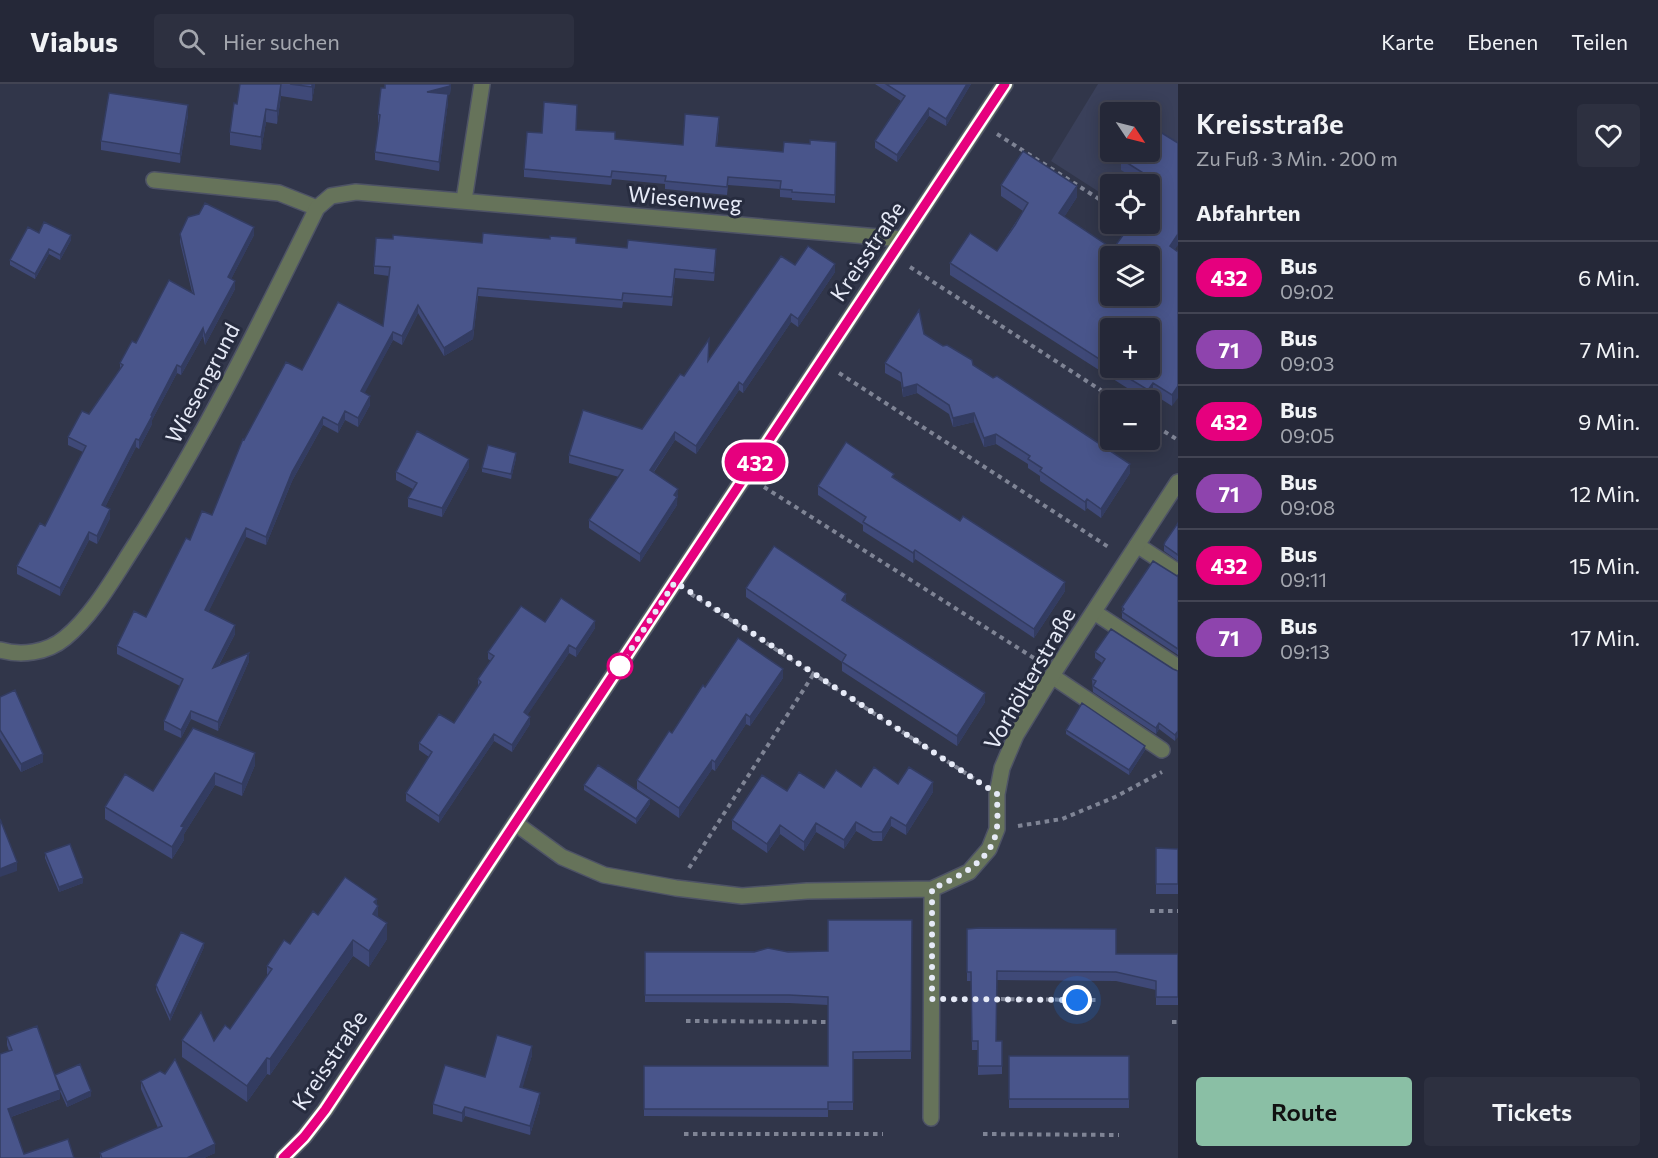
<!DOCTYPE html>
<html lang="de">
<head>
<meta charset="utf-8">
<style>
	body { margin:0; font-family:Commissioner,sans-serif; background:#2d3040; color:#f1f3f6; height:100vh; display:flex; flex-direction:column; font-size:22px; white-space:nowrap }
	* { box-sizing:border-box; margin:0 }
	p { font-size:20px; color:#a3a6ae }
	.icon { flex:none; width:33px; height:33px; fill:none; stroke:currentColor; stroke-width:2; stroke-linecap:round; stroke-linejoin:round }
	.map { position:relative; flex:1; overflow:hidden }
	.panel { display:flex; flex-direction:column; background:#252838; width:480px }
	.panel>* { flex:none }
	.badge { padding:0 12px; border-radius:20px; font-size:21px; line-height:39px }
	.needle { width:39px; rotate:125deg }
	.tools { position:absolute; left:1100px; top:18px; display:grid; gap:12px }
	.tools a { display:grid; place-items:center; width:60px; height:60px; border-radius:6px; background:#252838; box-shadow:0 3px 15px #0003,0 0 0 2px #424453; font-size:30px }
	.you { position:absolute; width:30px; height:30px; margin:-15px; border:4px solid #fff; border-radius:50%; background:#1a73e8; box-shadow:0 0 0 9px #1a73e833 }
	.map>.badge { position:absolute; translate:-50% -50%; box-shadow:0 0 0 3px #fff }
	h2 { padding:0 18px; font-size:22px; line-height:54px }
	.round { display:grid; place-items:center; flex:none; width:63px; height:63px; border-radius:6px; background:#2d3040 }
	.head { display:flex; align-items:center; justify-content:space-between; height:102px; padding:0 18px }
	h1 { font-size:28px; font-weight:600; line-height:45px }
	.primary-button { display:flex; gap:12px; margin-top:auto; padding:12px 18px }
	.primary-button a { flex:1; height:69px; border-radius:6px; background:#8abfa5; color:#111; font-size:24px; font-weight:600; line-height:69px; text-align:center }
	.primary-button a+a { background:#2d3040; color:#f1f3f6 }
	ul { padding:0; list-style:none }
	li { display:flex; align-items:center; gap:18px; height:72px; padding:0 18px; border-top:2px solid #424453 }
	li div { flex:1 }
	li b { display:block; font-size:22px }
	li em { font-style:normal }
	li .badge { min-width:66px; font-weight:700; text-align:center }
	header { display:flex; align-items:center; gap:36px; box-sizing:border-box; height:84px; padding:0 30px; background:#252838; border-bottom:2px solid #424453 }
	header strong { font-size:28px }
	nav { display:flex; gap:33px; margin-inline-start:auto; font-size:21px }
	.search { width:420px; height:54px; background:#2d3040; display:flex; align-items:center; gap:15px; box-sizing:border-box; padding:0 21px; border-radius:6px; color:#a3a6ae; font-size:22px }
	main { display:flex; flex:1; min-height:0 }
	.map>svg:first-child { display:block }
	.built { fill:#3a405a; fill-rule:evenodd }
	.lines { fill:none; stroke-linecap:round; stroke-linejoin:round }
	.service-casing { stroke:#4e5366; stroke-width:18 }
	.minor-casing { stroke:#4e5366; stroke-width:18 }
	.secondary-casing { stroke:#4e5366; stroke-width:18 }
	.path { stroke:#7f8495; stroke-width:4; stroke-dasharray:4.5 4.5; stroke-linecap:butt }
	.service { stroke:#66735a; stroke-width:15 }
	.minor { stroke:#66735a; stroke-width:15 }
	.secondary { stroke:#80946c; stroke-width:15 }
	.wall { fill:#3f4978; fill-rule:evenodd }
	.shaded-wall { fill:#333c61 }
	.building { fill:#49558b; stroke:#333c61; stroke-width:1.5; fill-rule:evenodd }
	.line-casing { stroke:#fff; stroke-width:14 }
	.line { stroke:#e6007e; stroke-width:9 }
	.walk { stroke:#e6eaf7; stroke-width:6; stroke-dasharray:0 10.8 }
	.stop-dot { fill:#fff; stroke:#e6007e; stroke-width:3 }
	.labels { text-anchor:middle; dominant-baseline:central; stroke-width:6; stroke-linejoin:round; paint-order:stroke }
	.street-label { font-size:22px; fill:#e6eaf7; stroke:#272c3f }
</style>
</head>
<body>
<header>
<strong>Viabus</strong>
<div class="search"><svg class="icon" aria-label="search" viewBox="0 0 24 24"><circle cx="10" cy="10" r="6"/><path d="M15 15l6 6"/></svg>Hier suchen</div>
<nav><a>Karte</a><a>Ebenen</a><a>Teilen</a></nav>
</header>
<main>
<div class="map">
<svg width="1178" height="1074" viewBox="0 0 1178 1074">
	<rect width="100%" height="100%" fill="#31364a"/>
	<path class="built" d="M1098,0H1178V158L1149,139V100H1110V115L1051,77ZM1110,28H1149V68H1110Z"/>
	<g class="lines">
		<defs>
			<path id="service" d="M154,96L279,109L317,124
				M1137,461L1178,488
				M1094,528L1178,583
				M1052,592L1162,666"/>
			<path id="minor" d="M464,116L482,0
				M0,566C21,572 47,569 65,554C93,531 113,495 133,464C203,356 260,239 317,124L331,112L356,108L902,155
				M515,739L562,773L604,791L676,804L742,812L807,807L932,805L969,788L989,765L997,745V710L1002,684L1016,651L1055,587L1178,398
				M931,1034L932,805"/>
			<path id="secondary" d="M283,1074L304,1053L325,1026L1005,0"/>
		</defs>
		<use href="#service" class="service-casing"/>
		<use href="#minor" class="minor-casing"/>
		<use href="#secondary" class="secondary-casing"/>
		<path class="path" d="M997,50L1110,122
			M910,183L1116,316
			M839,289L1110,464
			M1149,338L1178,356
			M764,403L1037,576
			M691,510L976,696
			M1018,742L1062,735L1115,713L1162,688
			M689,784L813,591
			M1150,827H1178
			M953,915H976
			M992,915L1098,916
			M686,937L832,938
			M1172,938H1178
			M684,1050H883
			M983,1050L1119,1051"/>
		<use href="#service" class="service"/>
		<use href="#minor" class="minor"/>
		<use href="#secondary" class="secondary"/>
	</g>
	<path class="wall" d="M240,0H315L312,17L281,12L277,40L266,38L261,66L230,61V48L237,20Z
		M385,0H451L450,10L448,11V18L439,87L375,76V68L379,39L378,38V30Z
		M875,0H971L946,42L929,32L897,78L875,64V57L901,17Z
		M577,29L576,46L615,55L683,61L719,41L717,62L783,68L810,60L836,58L835,119L792,116V114L780,113V105L728,101L727,111L665,105V100L612,95L611,101L524,93V85L542,49Z
		M188,31L180,79L101,66V57Z
		M1149,41L1175,166L1172,322L1153,310L1149,316H1146L950,191V179L997,167L1023,127L1001,112V101L1077,113L1064,133L1113,165L1153,107L1149,104V100H1144L1121,86V75ZM1110,244L1149,284H1110Z
		M39,149L71,156L60,176L49,170L35,195L10,181V176Z
		M180,150L254,151L231,195L235,205L205,261L203,252L181,291L177,289L152,336V340L139,365L136,363L105,423L110,434L97,460L89,456L60,512L17,490V482L45,442L83,368L68,361V353L89,330L120,286V279L136,259L192,208L180,158Z
		M393,155L482,159H576L716,173L714,197L675,194L672,222L623,218L622,224L478,212L473,255L444,272L418,229L402,261L393,256L364,309L370,321L358,343L345,336L338,349L323,341L292,397L266,461L246,453L208,528L235,550L219,581L249,577L218,647L191,635L181,654L164,646V637L180,602L117,570V562L146,533L190,456L212,431L244,356L302,286L383,242L389,192L374,190V182Z
		M795,181L835,188L798,243L791,238L743,309L739,306L696,370L675,356L654,388L678,412L677,414V421L640,478L589,444V436L619,393L569,379V371L642,345L684,292L709,263L708,276Z
		M924,250L973,281L1130,389L1101,434L1087,424L1085,427L1040,397V392L1028,384V380L996,360L984,363L974,338L953,343L949,330L917,309L903,313L901,298L885,289V279Z
		M516,374L511,395L482,388V384Z
		M469,383L442,433L408,423V414L413,405L396,396V388Z
		M894,395L1065,507L1034,554L915,475L913,479L863,447V441L818,411V402Z
		M1178,439V477L1164,467V461Z
		M1178,491V571L1122,534V523Z
		M746,504L846,519L985,618L957,662L842,587V578L746,513Z
		M545,538L595,544L576,573L569,569L527,631L530,640L512,668L494,657L439,739L406,717V709L429,673L419,666V659L454,639L478,603V595L491,577L488,575V568Z
		M1095,568L1178,587L1175,657L1159,645L1156,650L1093,608L1092,595L1102,579L1095,574Z
		M783,594L750,642L746,640L715,687L712,685L679,734L637,705V696L705,603Z
		M0,613L43,678L21,688L0,654Z
		M193,644L255,681L242,712L215,701L184,750V756L172,775L105,735V723L153,707Z
		M1066,646L1145,666L1129,691L1066,650Z
		M898,700L933,708L906,751L891,742L882,757H873L856,747L844,765L816,748L804,767L780,750L767,769L732,745V736L787,707Z
		M584,701L650,720L636,740L584,706Z
		M1156,764L1178,765V810H1156Z
		M45,769L83,799L59,808L45,774Z
		M377,820L378,833L387,855L369,883L353,872L270,991L267,990L247,1018L182,973V956L214,957L230,945L267,893V882L290,860L318,831Z
		M912,836L911,975H853V1026H828V1033L644,1032V982H828V921L789,919L645,918V868L828,867Z
		M967,845L1116,870H1178V921H1156V906L1116,897L997,896L996,957H1002V990L978,991V966H972L971,897H967Z
		M204,863L170,937L156,906V901Z
		M7,953L55,994V991L91,1012L67,1023L59,1005L60,1015L11,1033L24,1070L0,1074L9,967L7,961Z
		M532,971L522,1004L540,1018L530,1051L465,1032L462,1038L433,1030V1020L485,993Z
		M1009,972H1129V1024H1009Z
		M141,997L215,1069L204,1074H100V1069L158,1044L141,1005Z"/>
	<path class="shaded-wall" d="M281,0V12L277,40V27Z
		M312,0H315L312,17Z
		M451,0L450,10L448,11V18L439,87V78L427,8Z
		M967,0H971L946,42V35Z
		M188,21V31L180,79V70Z
		M929,24V32L897,78V71Z
		M266,25V38L261,66V53Z
		M1077,102V113L1059,141V129Z
		M254,143V151L228,201V193Z
		M1178,150V161L1170,173V162Z
		M71,151V156L60,176V171Z
		M49,165V170L35,195V190Z
		M835,180V188L798,243V235Z
		M235,197V205L205,261V252Z
		M478,204L473,255L444,272V264Z
		M418,221V229L402,261V252Z
		M791,230V238L743,309V301Z
		M203,244V252L181,291V283Z
		M393,248V256L361,316V307Z
		M177,281V289L152,336V340L139,365V356L151,331Z
		M739,298V306L696,370V362Z
		M1153,299V310L1148,316V306Z
		M917,300V309L903,313V304Z
		M1178,302V314L1172,322V311Z
		M370,312V321L358,343V334Z
		M345,327V336L338,349V341Z
		M974,329V338L953,343V334Z
		M323,333V341L292,397L266,461V453L292,388Z
		M675,348V356L650,393V386Z
		M996,350V360L984,363V354Z
		M136,355V363L102,429V421Z
		M516,369V374L511,395V390Z
		M469,375V383L442,433V424Z
		M1130,380V389L1101,434V425Z
		M678,405L677,421L640,478V470Z
		M1087,415V424L1085,427V418Z
		M110,425V434L97,460V452Z
		M246,444V453L205,535V526Z
		M89,448V456L60,512V504Z
		M915,466V475L913,479V469Z
		M1065,498V507L1034,554V545Z
		M846,510V520L842,516Z
		M595,537V544L576,573V565Z
		M235,541V550L213,592V584Z
		M569,561V569L524,636V628Z
		M249,569V577L218,647V638Z
		M783,585V594L750,642V633Z
		M985,609V618L957,662V652Z
		M191,627V635L181,654V646Z
		M746,630V640L715,687V678Z
		M530,633V640L512,668V661Z
		M1159,639V645L1156,650V644Z
		M1178,647V653L1175,657V651Z
		M494,650V657L439,739V732Z
		M1145,662V666L1129,691V686Z
		M255,669V681L242,712V700Z
		M43,670V678L21,688V680Z
		M712,676V685L679,734V724Z
		M215,689V701L184,750V756L172,775V763L181,742Z
		M933,698V708L906,751V742Z
		M650,715V720L636,740V735Z
		M891,733V742L882,757V748Z
		M856,738V747L844,765V756Z
		M816,739V748L804,767V758Z
		M780,741V750L767,769V760Z
		M17,778V787L0,793V785Z
		M83,794V799L59,808V803Z
		M377,815V824L378,822V838L373,846L374,818Z
		M387,839V855L369,883V867Z
		M353,856V872L270,991V975Z
		M204,859V863L170,937V932Z
		M532,962V971L520,1013V1003Z
		M267,974V990L247,1018V1002Z
		M60,1006V1015L8,1034V1025Z
		M91,1007V1012L67,1023V1018Z
		M540,1009V1018L530,1051V1042Z
		M465,1023V1032L462,1038V1029Z
		M215,1060V1069L204,1074H187Z"/>
	<path class="building" d="M240,0H281L277,27L266,25L261,53L230,48L234,19L237,20Z
		M290,0H312V3Z
		M385,0H450V2L427,8L448,10L439,78L375,68L380,31L378,30L381,4H385Z
		M886,0H967L946,35L929,24L897,71L875,57L905,12Z
		M109,9L188,21L180,70L101,57Z
		M544,18L577,21L576,46L615,48V55L683,61L685,30L719,33L716,62L783,68L784,58L810,60V56L836,58L835,111L792,108V106L780,105L781,97L728,93L727,103L665,97L666,92L612,87L611,93L524,85L527,48L542,49Z
		M1149,41L1178,59V150L1170,162L1178,168V302L1172,311L1153,299L1148,306L1112,284H1149V244H1110V282L950,179L970,149L997,167L1015,141L1028,119L1001,101L1023,67L1077,102L1059,129L1113,165L1131,140H1149V113L1159,99L1121,75L1126,68H1149ZM1110,172H1149V212H1110Z
		M205,119L254,143L228,193L235,197L205,252L203,244L181,283L177,281L151,331L152,332L139,356L136,355L102,421L110,425L97,452L89,448L60,504L17,482L40,439L45,442L86,362L68,353L82,327L89,330L123,281L120,279L132,257L136,259L169,196L194,210L180,150L188,133L199,130Z
		M44,138L71,151L60,171L49,165L35,190L10,176L28,143L39,149Z
		M483,149L550,155V152L576,154V159L627,164L628,156L716,165L714,189L675,185L672,213L623,209L622,216L478,204L473,246L444,264L418,221L402,252L393,248L361,307L370,312L358,334L345,327L338,341L323,333L292,388L266,453L246,444L205,526L235,541L213,584L249,569L218,638L191,627L181,646L164,637L183,595L117,562L134,527L146,533L186,454L190,456L202,427L212,431L243,355L244,356L286,278L302,286L338,218L383,242L390,183L374,182L376,154L393,155V151L482,159Z
		M808,162L835,180L798,235L791,230L743,301L739,298L696,362L675,348L650,386L678,405L674,411L677,413L640,470L589,436L623,386L569,371L583,326L642,345L680,290L684,292L709,255L708,277L781,172L795,181Z
		M919,226L924,250L943,262L947,261L972,276L973,281L993,294L997,292L1130,380L1101,425L1087,415L1085,418L1040,387L1042,384L1028,375L1030,372L996,350L984,354L974,329L953,334L949,321L917,300L903,304L901,289L885,279Z
		M417,347L469,375L442,424L408,414L417,399L396,388Z
		M846,358L894,390L892,393L960,437L963,432L1065,498L1034,545L915,466L913,469L863,438L866,433L818,402Z
		M488,361L516,369L511,390L482,384Z
		M1178,439V471L1164,461L1165,458Z
		M774,462L846,510L842,516L985,609L957,652L842,578L846,571L746,504Z
		M1153,477L1177,492L1178,491V565L1122,528L1124,525L1122,523Z
		M561,514L595,537L576,565L569,561L524,628L530,633L512,661L494,650L439,732L406,709L432,668L419,659L439,630L454,639L481,598L478,595L494,572L488,568L521,522L545,538Z
		M1111,545L1173,585L1178,587V647L1175,651L1159,639L1156,644L1093,602L1096,597L1092,595L1105,575L1095,568Z
		M738,554L783,585L750,633L746,630L715,678L712,676L679,724L637,696L669,647L672,649L703,601L705,603Z
		M15,606L43,670L21,680L0,646V613Z
		M1082,619L1145,662L1129,686L1066,646Z
		M193,644L255,669L242,700L215,689L181,742L184,743L172,763L105,723L125,690L153,707Z
		M598,681L650,715L636,735L584,701Z
		M874,683L898,700L909,683L933,698L906,742L891,733L882,748H873L856,738L844,756L816,739L804,758L780,741L767,760L732,736L762,691L787,707L799,688L824,704L836,686L861,703Z
		M0,735L17,778L0,785Z
		M70,760L83,794L59,803L45,769Z
		M1156,764L1178,765V800H1156Z
		M345,793L377,815L374,818L378,822L373,830L387,839L369,867L353,856L270,975L267,974L247,1002L182,956L201,928L214,957L225,941L230,945L272,885L267,882L284,856L290,860L313,827L318,831Z
		M828,836H912L911,967L853,968V1018H828V1025H644V982H828V913L789,911H645V868H754L768,864L788,868L828,867Z
		M979,844L1116,845V870H1178V913H1156V897L1116,888L997,887L996,957H1002V982H978V957H972L971,888H967V845Z
		M181,848L204,859L170,932L156,901Z
		M37,942L60,1006L8,1025L24,1070L68,1055L74,1074H0V970L12,966L7,953Z
		M497,951L532,962L520,1003L540,1009L530,1042L465,1023L462,1029L433,1020L445,981L485,993Z
		M1009,972H1129V1015H1009Z
		M175,975L215,1060L187,1074H102L100,1069L162,1042L141,997L160,987L165,990Z
		M80,980L91,1007L67,1018L55,991Z"/>
	<g class="lines">
		<defs>
			<path id="line" d="M283,1074L304,1053L325,1026L1005,0"/>
		</defs>
		<use href="#line" class="line-casing"/>
		<use href="#line" class="line"/>
		<path class="walk" d="M620,582L675,498L997,710C997,721 998,732 997,743C993,778 959,792 932,805V915L1077,916"/>
	</g>
	<circle class="stop-dot" cx="620" cy="582" r="12"/>
	<g class="labels">
		<g class="street-label">
			<text transform="translate(685 114) rotate(5)">Wiesenweg</text>
			<text transform="translate(867 167) rotate(-56)">Kreisstraße</text>
			<text transform="translate(202 299) rotate(-62)">Wiesengrund</text>
			<text transform="translate(1029 594) rotate(-60)">Vorhölterstraße</text>
			<text transform="translate(329 976) rotate(-56)">Kreisstraße</text>
		</g>
	</g>
</svg>
<div class="tools">
<a><svg class="needle" viewBox="-14 -14 28 28"><path d="M0-13l5 13h-10z" fill="#e53935"/><path d="M0 13l5-13h-10z" fill="#a3a6ae"/></svg></a>
<a><svg class="icon" aria-label="locate" viewBox="0 0 24 24"><circle cx="12" cy="12" r="6"/><path d="M12 2v4M12 18v4M2 12h4M18 12h4"/></svg></a>
<a><svg class="icon" aria-label="layers" viewBox="0 0 24 24"><path d="M12 4l9 5-9 5-9-5zM3 14l9 5 9-5"/></svg></a>
<a>+</a>
<a>−</a>
</div>
<div class="you" style="left:1077px;top:916px"></div>
<b class="badge" style="left:755px;top:378px;background:#e6007e;color:#fff">432</b>
</div>
<section class="panel">
<div class="head"><div><h1>Kreisstraße</h1><p>Zu Fuß · 3 Min. · 200 m</p></div><a class="round"><svg class="icon" aria-label="heart" viewBox="0 0 24 24"><path d="M12 20l-8-8c-3-5 5-10 8-4 3-6 11-1 8 4z"/></svg></a></div>
<h2>Abfahrten</h2>
<ul>
<li><span class="badge" style="background:#e6007e;color:#fff">432</span><div><b>Bus</b><p>09:02</p></div><em>6 Min.</em></li>
<li><span class="badge" style="background:#8e44ad;color:#fff">71</span><div><b>Bus</b><p>09:03</p></div><em>7 Min.</em></li>
<li><span class="badge" style="background:#e6007e;color:#fff">432</span><div><b>Bus</b><p>09:05</p></div><em>9 Min.</em></li>
<li><span class="badge" style="background:#8e44ad;color:#fff">71</span><div><b>Bus</b><p>09:08</p></div><em>12 Min.</em></li>
<li><span class="badge" style="background:#e6007e;color:#fff">432</span><div><b>Bus</b><p>09:11</p></div><em>15 Min.</em></li>
<li><span class="badge" style="background:#8e44ad;color:#fff">71</span><div><b>Bus</b><p>09:13</p></div><em>17 Min.</em></li>
</ul>
<div class="primary-button"><a>Route</a><a>Tickets</a></div>
</section>
</main>
</body>
</html>
